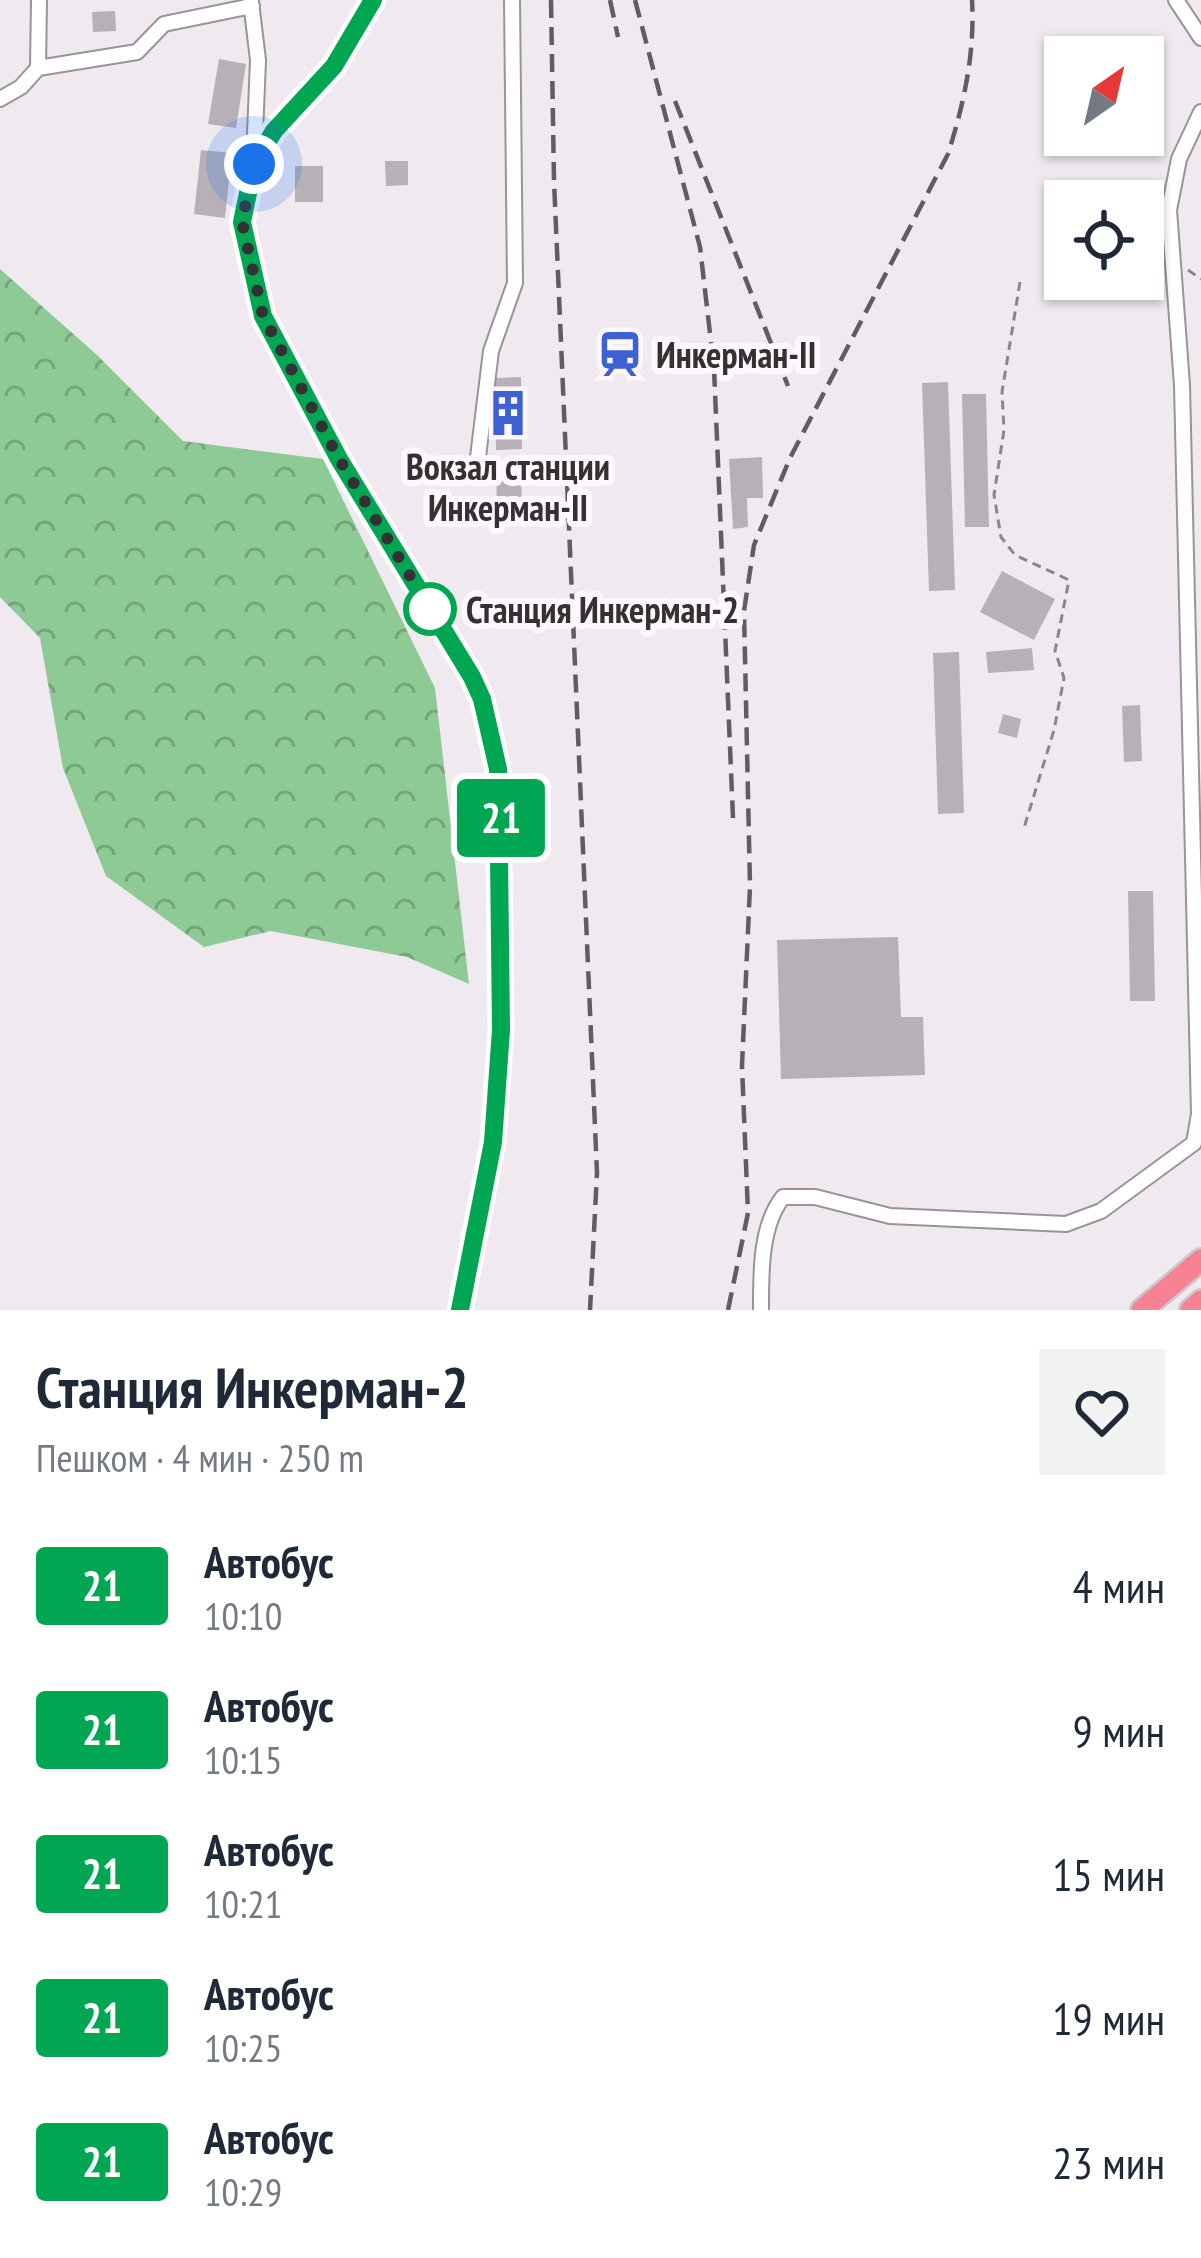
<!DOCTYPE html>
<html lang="ru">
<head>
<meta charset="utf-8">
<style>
	body { margin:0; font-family:"PT Sans Narrow",sans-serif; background:#f2f2f3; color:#1f2937; height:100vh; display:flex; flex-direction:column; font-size:45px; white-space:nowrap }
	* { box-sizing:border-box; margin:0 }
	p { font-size:39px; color:#747a83 }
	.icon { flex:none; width:66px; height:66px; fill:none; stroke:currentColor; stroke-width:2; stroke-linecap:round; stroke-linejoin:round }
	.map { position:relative; height:1310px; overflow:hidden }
	.details { display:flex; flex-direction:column; background:#fff; flex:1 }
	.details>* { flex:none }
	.badge { padding:0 24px; border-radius:9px; font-size:42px; line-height:78px }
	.needle { width:78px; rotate:34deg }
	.buttons { position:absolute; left:1044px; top:36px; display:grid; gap:24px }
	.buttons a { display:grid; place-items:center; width:120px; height:120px; border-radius:0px; background:#fff; box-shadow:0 3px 9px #0004; font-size:60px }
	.you { position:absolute; width:60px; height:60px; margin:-30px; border:9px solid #fff; border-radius:50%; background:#1a73e8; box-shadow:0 0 0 18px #1a73e833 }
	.map>.badge { position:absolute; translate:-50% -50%; box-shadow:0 0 0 6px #fff }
	.round { display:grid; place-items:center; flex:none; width:126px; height:126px; border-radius:0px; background:#f2f2f3 }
	.overview { display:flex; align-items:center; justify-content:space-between; height:204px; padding:0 36px }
	h1 { font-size:57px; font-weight:700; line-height:90px }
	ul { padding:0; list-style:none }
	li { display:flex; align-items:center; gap:36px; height:144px; padding:0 36px }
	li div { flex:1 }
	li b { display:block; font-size:45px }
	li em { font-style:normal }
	li .badge { min-width:132px; font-weight:700; text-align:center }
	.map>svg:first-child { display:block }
	.forest { fill:url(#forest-crowns) }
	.building { fill:#b7b0b6 }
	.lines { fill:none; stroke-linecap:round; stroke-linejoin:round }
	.minor-casing { stroke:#9a9399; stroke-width:18 }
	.major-casing { stroke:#cac9ca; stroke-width:22 }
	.highway-casing { stroke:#cac9ca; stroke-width:26 }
	.path { stroke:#8b868b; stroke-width:3; stroke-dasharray:9 6; stroke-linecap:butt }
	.minor { stroke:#fff; stroke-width:14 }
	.major { stroke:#fab4bf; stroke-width:18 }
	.highway { stroke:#f68294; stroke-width:21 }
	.rail { stroke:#605c60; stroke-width:4.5; stroke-dasharray:18 9; stroke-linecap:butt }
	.line-casing { stroke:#fff; stroke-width:27 }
	.line { stroke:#00a651; stroke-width:18 }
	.walk { stroke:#343134; stroke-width:12; stroke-dasharray:0 21.6 }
	.stop-dot { fill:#fff; stroke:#00a651; stroke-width:6 }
	.labels { text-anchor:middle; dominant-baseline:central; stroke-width:12; stroke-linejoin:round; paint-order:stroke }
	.poi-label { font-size:36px; font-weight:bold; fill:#343134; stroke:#fef7fd; text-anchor:start }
	.stop-label { font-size:36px; font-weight:bold; fill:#343134; stroke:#fef7fd; text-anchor:start }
</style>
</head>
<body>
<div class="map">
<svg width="1201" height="1310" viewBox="0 0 1201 1310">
	<defs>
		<pattern id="forest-crowns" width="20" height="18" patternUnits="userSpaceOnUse" patternTransform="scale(3)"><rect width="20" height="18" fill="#8eca96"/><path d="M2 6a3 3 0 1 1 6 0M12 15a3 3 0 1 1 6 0" fill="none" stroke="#75a57b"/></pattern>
	</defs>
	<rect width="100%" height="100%" fill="#f0e9f0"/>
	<path class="forest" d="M0,269L97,355L183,441L323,459L435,688L469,984L407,957L271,931L204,947L106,876L63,768L40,638L0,597Z"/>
	<path class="building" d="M115,11L116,31L93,32L92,12Z
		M219,59L246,64L236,128L208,124Z
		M201,150L232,153L225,218L194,214Z
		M385,161H408V185L386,186Z
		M295,166H323V202H295Z
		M521,377L522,449L496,450L495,378Z
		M948,382L955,590L929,591L922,383Z
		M962,394H986L989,527H965Z
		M762,457L763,498H747L748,527L733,529L729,459Z
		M521,468L522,507L497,508L496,469Z
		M1002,571L1055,599L1034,640L980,612Z
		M1032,648L1034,670L988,673L986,652Z
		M959,652L964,813L938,814L933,653Z
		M1140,705L1142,761L1124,762L1122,706Z
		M1003,714L1021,719L1017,738L998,733Z
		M1128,891H1153L1155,1001H1130Z
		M898,937L901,1017H923L925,1075L781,1079L777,940Z"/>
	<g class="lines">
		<defs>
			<path id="minor" d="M1176,0L1201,38
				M251,2L258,60L254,159
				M38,68L39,0
				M0,99L21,87L38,68L137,52L164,24L252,6
				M478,457L491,351L515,283L512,0
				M761,1310C761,1274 760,1226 783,1197H815L890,1216L1066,1224L1101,1211L1194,1143L1199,1114L1182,385L1169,210L1179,159L1201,112"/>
			<path id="major" d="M373,0L334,66L274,131L254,164L242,222L263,316L339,459L472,677L482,699L498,769L501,1030L493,1142L460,1310"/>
			<path id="highway" d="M1142,1310L1201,1260
				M1191,1310L1201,1301"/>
		</defs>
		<use href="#minor" class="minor-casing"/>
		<use href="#major" class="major-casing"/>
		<use href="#highway" class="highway-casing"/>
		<path class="path" d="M1188,270L1201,279
			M1020,282L1002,392L1004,430L994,495L1001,537L1015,555L1069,580L1055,651L1064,678L1054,730L1024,828"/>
		<use href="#minor" class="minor"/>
		<use href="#major" class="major"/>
		<use href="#highway" class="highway"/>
		<path class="rail" d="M551,0L554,181L597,1173L590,1310
			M610,0L618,37
			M635,0L700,247L714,368L733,818
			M675,101L788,386
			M728,1310L748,1213L742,1066L750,886L744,611L754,545L790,458L948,154C964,103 975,54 972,0"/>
	</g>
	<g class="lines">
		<defs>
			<path id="line" d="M373,0L334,66L274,131L254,164L242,222L263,316L339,459L472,677L482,699L498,769L501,1030L493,1142L460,1310"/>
		</defs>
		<use href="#line" class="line-casing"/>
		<use href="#line" class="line"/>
		<path class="walk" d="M254,164L242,222L263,316L339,459L430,609"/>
	</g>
	<defs>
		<symbol id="station-bare" viewBox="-9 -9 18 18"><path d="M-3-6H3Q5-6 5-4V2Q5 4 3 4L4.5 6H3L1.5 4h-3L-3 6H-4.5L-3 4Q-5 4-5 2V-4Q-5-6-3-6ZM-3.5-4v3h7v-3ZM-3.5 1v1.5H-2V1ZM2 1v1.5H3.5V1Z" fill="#3b61d3" stroke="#fef7fd" stroke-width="2.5" paint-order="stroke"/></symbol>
		<symbol id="building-bare" viewBox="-9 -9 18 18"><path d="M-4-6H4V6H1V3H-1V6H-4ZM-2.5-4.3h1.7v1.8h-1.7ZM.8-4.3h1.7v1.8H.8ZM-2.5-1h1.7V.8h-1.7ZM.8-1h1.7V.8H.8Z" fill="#3b61d3" stroke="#fef7fd" stroke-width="2.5" paint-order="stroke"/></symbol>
	</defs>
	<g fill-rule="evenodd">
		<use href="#station-bare" x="587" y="321" width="66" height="66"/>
		<use href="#building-bare" x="475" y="380" width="66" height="66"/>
	</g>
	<circle class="stop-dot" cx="430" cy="609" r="24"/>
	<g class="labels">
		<g class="poi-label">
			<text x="656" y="354">Инкерман-II</text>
			<text x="508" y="466" text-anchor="middle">Вокзал станции<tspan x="508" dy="41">Инкерман-II</tspan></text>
		</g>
		<g class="stop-label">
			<text x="466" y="609">Станция Инкерман-2</text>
		</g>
	</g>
</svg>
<div class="buttons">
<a><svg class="needle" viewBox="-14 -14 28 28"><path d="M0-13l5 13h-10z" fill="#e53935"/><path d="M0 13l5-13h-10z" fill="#747a83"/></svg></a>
<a><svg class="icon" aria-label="locate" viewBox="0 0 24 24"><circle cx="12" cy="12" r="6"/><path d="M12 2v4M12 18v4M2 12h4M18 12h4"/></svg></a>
</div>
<div class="you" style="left:254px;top:164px"></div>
<b class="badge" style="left:501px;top:818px;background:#00a651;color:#fff">21</b>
</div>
<section class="details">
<div class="overview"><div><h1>Станция Инкерман-2</h1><p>Пешком · 4 мин · 250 m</p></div><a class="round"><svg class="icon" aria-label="heart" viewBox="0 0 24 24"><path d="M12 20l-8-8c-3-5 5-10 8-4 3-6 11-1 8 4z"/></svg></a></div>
<ul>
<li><span class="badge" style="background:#00a651;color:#fff">21</span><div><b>Автобус</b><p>10:10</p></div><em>4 мин</em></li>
<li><span class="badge" style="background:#00a651;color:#fff">21</span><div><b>Автобус</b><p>10:15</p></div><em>9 мин</em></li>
<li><span class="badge" style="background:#00a651;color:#fff">21</span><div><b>Автобус</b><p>10:21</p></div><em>15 мин</em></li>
<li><span class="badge" style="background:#00a651;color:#fff">21</span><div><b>Автобус</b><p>10:25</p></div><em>19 мин</em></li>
<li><span class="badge" style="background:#00a651;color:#fff">21</span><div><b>Автобус</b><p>10:29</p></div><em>23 мин</em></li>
</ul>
</section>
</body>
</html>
